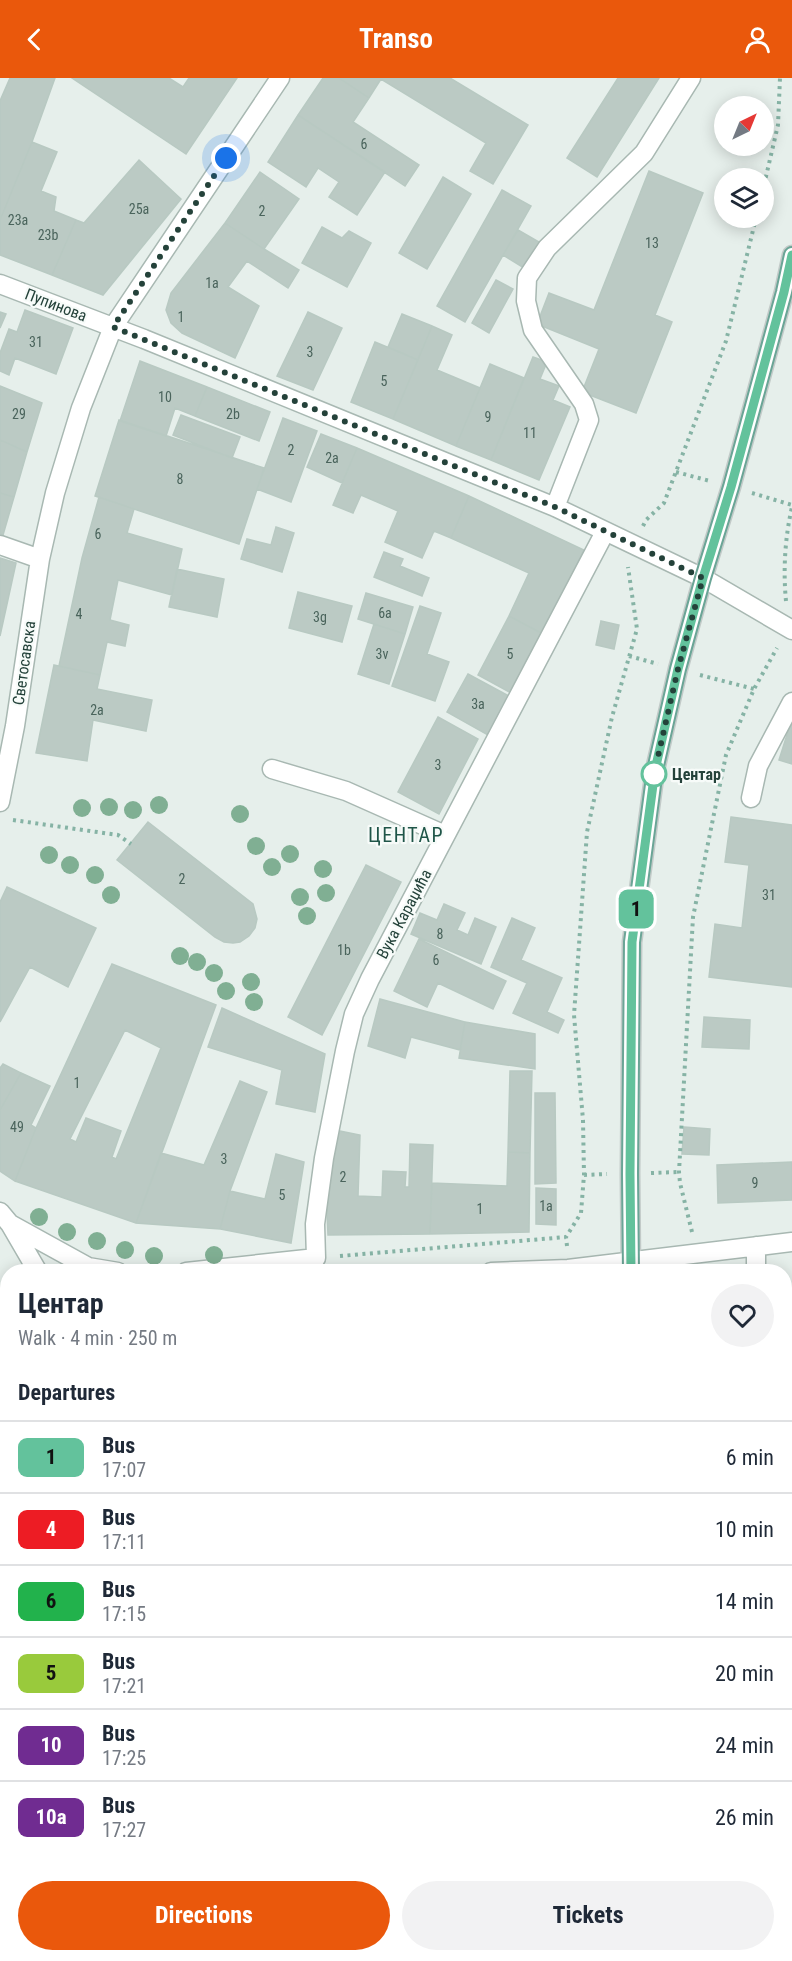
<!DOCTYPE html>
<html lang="en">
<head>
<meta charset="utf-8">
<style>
	body { margin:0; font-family:"Roboto Condensed",sans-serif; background:#f2f2f3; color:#1f2937; height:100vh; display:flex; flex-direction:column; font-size:22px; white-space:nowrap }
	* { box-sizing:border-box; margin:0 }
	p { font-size:20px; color:#747a83 }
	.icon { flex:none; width:33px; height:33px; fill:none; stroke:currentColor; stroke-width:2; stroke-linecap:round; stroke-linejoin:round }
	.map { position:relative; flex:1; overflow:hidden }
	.panel { position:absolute; left:0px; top:1186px; width:792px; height:698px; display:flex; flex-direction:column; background:#fff; border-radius:24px 24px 0 0; box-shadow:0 3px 15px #0003 }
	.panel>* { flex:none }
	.badge { padding:0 12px; border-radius:9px; font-size:21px; line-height:39px }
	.needle { width:39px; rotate:43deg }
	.controls { position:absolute; left:714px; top:18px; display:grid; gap:12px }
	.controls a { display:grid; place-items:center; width:60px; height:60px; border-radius:50%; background:#fff; box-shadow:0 3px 15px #0003; font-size:30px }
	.you { position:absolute; width:30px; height:30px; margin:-15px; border:4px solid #fff; border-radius:50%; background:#1a73e8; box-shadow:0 0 0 9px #1a73e833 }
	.map>.badge { position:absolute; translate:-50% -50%; box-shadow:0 0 0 3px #fff }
	h2 { padding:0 18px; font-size:22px; line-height:54px }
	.round { display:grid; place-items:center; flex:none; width:63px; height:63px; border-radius:32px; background:#f2f2f3 }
	.overview { display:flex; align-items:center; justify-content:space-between; height:102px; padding:0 18px }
	h1 { font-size:28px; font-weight:700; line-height:45px }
	.button { display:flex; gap:12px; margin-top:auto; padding:12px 18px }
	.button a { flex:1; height:69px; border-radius:36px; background:#ea580c; color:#fff; font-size:24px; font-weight:700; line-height:69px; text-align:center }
	.button a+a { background:#f2f2f3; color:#1f2937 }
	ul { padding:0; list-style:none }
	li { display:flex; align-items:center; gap:18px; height:72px; padding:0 18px; border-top:2px solid #e0e1e3 }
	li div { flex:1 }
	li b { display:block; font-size:22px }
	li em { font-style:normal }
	li .badge { min-width:66px; font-weight:700; text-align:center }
	header { display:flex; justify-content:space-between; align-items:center; height:78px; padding:0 18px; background:#ea580c; color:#fff; font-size:27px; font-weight:700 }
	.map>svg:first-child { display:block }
	.water { fill:#8ec9d4 }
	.building { fill:#bbcac4; stroke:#b8c9c2; stroke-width:1.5; fill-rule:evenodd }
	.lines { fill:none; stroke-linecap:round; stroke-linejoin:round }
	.minor-casing { stroke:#a8b8b2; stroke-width:21 }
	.major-casing { stroke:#c2cac8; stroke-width:21 }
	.path { stroke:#86b3a5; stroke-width:4; stroke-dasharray:3 4.5; stroke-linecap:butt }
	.minor { stroke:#fff; stroke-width:18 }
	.major { stroke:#6aa596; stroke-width:18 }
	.tree { fill:#80af93 }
	.line-casing { stroke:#fff; stroke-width:14 }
	.line { stroke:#63c29c; stroke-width:9 }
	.walk { stroke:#24423a; stroke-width:6; stroke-dasharray:0 10.8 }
	.stop-dot { fill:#fff; stroke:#63c29c; stroke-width:3 }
	.labels { text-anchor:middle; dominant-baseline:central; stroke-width:4.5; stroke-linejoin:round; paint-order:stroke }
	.number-label { font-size:14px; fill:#4a645c }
	.street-label { font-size:16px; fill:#24423a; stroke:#f7fbf9 }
	.stop-label { font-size:16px; font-weight:bold; fill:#24423a; stroke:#f7fbf9; text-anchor:start }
	.quarter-label { font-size:20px; letter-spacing:1.5px; fill:#1f5548; stroke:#f7fbf9 }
</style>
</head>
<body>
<header><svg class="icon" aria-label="back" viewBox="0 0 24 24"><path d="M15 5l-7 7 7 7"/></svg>Transo<svg class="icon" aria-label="person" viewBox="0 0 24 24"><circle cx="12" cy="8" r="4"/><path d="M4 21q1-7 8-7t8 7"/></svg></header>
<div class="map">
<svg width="792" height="1883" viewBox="0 0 792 1883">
	<rect width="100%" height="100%" fill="#e6efeb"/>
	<path class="water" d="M7,1587V1717L0,1718V1588Z
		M785,1616L792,1617V1755L785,1754Z"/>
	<path class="building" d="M10,0H55L32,64L0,142V23Z
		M72,0H169L183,9L189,0H237L186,76Z
		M323,0H339L369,20L353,44L419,87L405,108L298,37Z
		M339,0H450L528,47L493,106L470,93L486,65L381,1L369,20Z
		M618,0H659L597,99L567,80Z
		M298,37L385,94L357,137L329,119L339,104L318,90L306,109L268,84Z
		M32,64L57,74L41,113L56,119L54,133L76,142L52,197L0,177V142Z
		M139,82L181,121L103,217L52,197L76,142L84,145Z
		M649,93L703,115L655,237L672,244L636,335L582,314L599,271L537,246L549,215L594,232Z
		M260,94L299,121L264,171L225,145Z
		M443,99L471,116L427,191L399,175Z
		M502,112L531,128L465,244L437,228Z
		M225,145L264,171L299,192L288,210L247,183L228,209L259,228L235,280L182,255L171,245L166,232L171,215Z
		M322,149L342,160L349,153L371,165L347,209L302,185Z
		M518,152L539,164L524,190L503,177Z
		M496,202L513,211L489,255L472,245Z
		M25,232L73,250L56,296L15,280L9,297L0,293V275L9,251L17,254Z
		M0,234L6,236L0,250Z
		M308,234L342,250L313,312L277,298Z
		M402,236L432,248L418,282L388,269Z
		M432,248L452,257L437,292L480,310L456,368L393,341Z
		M375,264L418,282L393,341L351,324Z
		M533,279L547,284L540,301L559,308L553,322L570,329L539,402L491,382Z
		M140,283L207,309L195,338L175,330L166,358L120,343Z
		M490,286L524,300L491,382L456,368Z
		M0,308L42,325L27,374L0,362Z
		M207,309L270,334L259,363L195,338Z
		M181,337L240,359L232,380L173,357Z
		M283,340L317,353L291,424L257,411Z
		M119,342L264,390L239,466L95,418Z
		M321,356L357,370L342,405L307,389Z
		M0,362L27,374L14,419L0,415Z
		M357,370L469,418L451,460L434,453L422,480L385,464L398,433L361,417L353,435L333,427Z
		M0,415L14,419L3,457L0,456Z
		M469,418L584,472L543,556L509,538L529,495L451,460Z
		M99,419L134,431L127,455L182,471L172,517L118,502L110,542L129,547L125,568L107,564L100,597L59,588L82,480Z
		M276,449L294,455L282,494L241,481L247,461L271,467Z
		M384,474L403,481L400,488L429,500L422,518L374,499Z
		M0,480L16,485L0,558Z
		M177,491L224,501L217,539L169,529Z
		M298,514L352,528L342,564L289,550Z
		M366,515L413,529L405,556L358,541Z
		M420,528L441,535L427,576L449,584L435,623L392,608Z
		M509,538L543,556L511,615L478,597Z
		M601,543L619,547L614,571L596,567Z
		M374,546L405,556L389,606L358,596Z
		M54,587L100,597L97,611L152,622L146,653L93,642L87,683L36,675Z
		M468,596L509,618L488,657L447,634Z
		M438,639L478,661L439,736L398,714Z
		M792,641V686L779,682Z
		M731,739L792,747V909L709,899L715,846L742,850L749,787L725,784Z
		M148,744L253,826L257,841L255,850L249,858L240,864L233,865L224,864L215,859L117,782Z
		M366,787L401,804L322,957L288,939Z
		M7,809L96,850L68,909L30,889L0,944V824Z
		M444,826L465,835L457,852L468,857L475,840L496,849L481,886L411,856L420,835L437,842Z
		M512,840L535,850L521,882L562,900L547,934L564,942L558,955L513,935L527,905L491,889Z
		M419,861L506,903L493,931L438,905L427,929L394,913Z
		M112,886L216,927L136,1145L15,1103L36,1050ZM125,952L161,970L116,1081L112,1079L121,1053L86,1040L76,1064L70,1061Z
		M380,921L465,944L460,972L411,959L405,980L368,968Z
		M222,930L325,976L315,1034L276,1026L282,992L208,969Z
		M704,939L750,942L749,971L702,969Z
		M465,944L535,956V991L459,980Z
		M3,986L21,995L0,1032V990Z
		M510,993H532L530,1075L508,1074Z
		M21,995L50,1008L31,1047L36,1050L15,1103L0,1093V1032Z
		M240,1003L267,1014L230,1113L220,1151L136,1145L161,1075L204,1087Z
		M535,1015H555L556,1105L535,1106Z
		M684,1049L710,1051L709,1077L682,1076Z
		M335,1052L360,1057L358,1118L382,1119L383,1093L406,1094L405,1109H409L410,1066L433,1067L430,1156L328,1157L326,1113Z
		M508,1074L530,1075L529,1154L430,1156L432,1105L507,1108Z
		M276,1076L304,1084L291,1165L220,1151L230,1113L265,1121Z
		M792,1084V1122L718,1125L717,1087Z
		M536,1110L556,1111V1147L536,1146Z
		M8,1268V1450L0,1451V1269Z
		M0,1497H8V1532H0Z
		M8,1762V1876H30V1883H0V1763Z
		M784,1789L792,1790V1831H784Z
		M113,1876H285L284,1883H113Z
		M347,1876H369V1883H346Z
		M393,1876H440V1883H392Z
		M483,1876H513V1883H483Z
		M522,1876H550V1883H522Z
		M680,1876H720V1883H680Z"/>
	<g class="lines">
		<defs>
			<path id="minor" d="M0,206L144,261L555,429L703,500L792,552
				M555,429L589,342L584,326L533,252L526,223L527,200L547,170L644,75L691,0
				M0,467L40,481
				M272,691L346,713L445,757
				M751,720L758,688L792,624
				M0,724L15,648L40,481L55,415L81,330L113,249L280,0
				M0,1134L10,1146L38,1194
				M10,1146L88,1189L118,1194
				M756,1168V1194
				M186,1194L316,1180L315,1146L324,1080L345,973L354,936L370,901L605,454
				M491,1194L568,1191L792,1164
				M81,1876L82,1883"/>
			<path id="major" d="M631,1194L630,1096L632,864L655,692L678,591L703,500L731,409L784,214L792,177
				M621,1876V1883"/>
		</defs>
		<use href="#minor" class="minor-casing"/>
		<use href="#major" class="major-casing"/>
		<path class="path" d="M764,107L778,47L780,0
			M676,394L710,403
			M752,415L792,427
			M643,448L646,442L664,425L726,263L756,140
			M786,523C783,492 785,459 792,429
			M629,578L658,586
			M700,597L754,611
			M13,742L118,757L131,766
			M651,1095L679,1094
			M584,1097L607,1096
			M692,1154L680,1105L679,1094L693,839L726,677L754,611L777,570
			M567,1168L566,1159L581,1135L584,1097L583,1042L574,937L587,754L612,639L637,551L628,489
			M340,1178L566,1159
			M0,1555H8
			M784,1593L792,1594
			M0,1744H8
			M107,1876L108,1883
			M40,1883V1876"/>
		<use href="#minor" class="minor"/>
		<use href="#major" class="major"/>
	</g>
	<g class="tree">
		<circle cx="159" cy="727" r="9"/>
		<circle cx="109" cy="729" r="9"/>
		<circle cx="82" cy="730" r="9"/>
		<circle cx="133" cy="732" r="9"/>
		<circle cx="240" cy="736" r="9"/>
		<circle cx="256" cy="768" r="9"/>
		<circle cx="290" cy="776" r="9"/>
		<circle cx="49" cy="777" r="9"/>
		<circle cx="70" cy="787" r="9"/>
		<circle cx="272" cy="789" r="9"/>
		<circle cx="323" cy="791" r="9"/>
		<circle cx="95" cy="797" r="9"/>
		<circle cx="326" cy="815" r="9"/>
		<circle cx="111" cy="817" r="9"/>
		<circle cx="300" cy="819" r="9"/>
		<circle cx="307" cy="838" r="9"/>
		<circle cx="180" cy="878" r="9"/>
		<circle cx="197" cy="884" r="9"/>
		<circle cx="214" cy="895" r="9"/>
		<circle cx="251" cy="904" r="9"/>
		<circle cx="226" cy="913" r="9"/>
		<circle cx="254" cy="924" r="9"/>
		<circle cx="39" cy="1139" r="9"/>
		<circle cx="67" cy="1154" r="9"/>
		<circle cx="97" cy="1163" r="9"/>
		<circle cx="125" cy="1172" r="9"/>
		<circle cx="214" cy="1177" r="9"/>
		<circle cx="154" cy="1178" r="9"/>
	</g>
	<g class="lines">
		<defs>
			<path id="line" d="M631,1194L630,1096L632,864L655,692L678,591L703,500L731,409L784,214L792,177"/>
		</defs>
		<use href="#line" class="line-casing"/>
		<use href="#line" class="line"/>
		<path class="walk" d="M226,80L113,249L555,429L703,500L678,591L654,696"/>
	</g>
	<circle class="stop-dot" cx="654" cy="696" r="12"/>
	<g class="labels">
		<g class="number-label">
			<text x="364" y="66">6</text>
			<text x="139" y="131">25a</text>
			<text x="262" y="133">2</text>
			<text x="18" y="142">23a</text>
			<text x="48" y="157">23b</text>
			<text x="652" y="165">13</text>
			<text x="212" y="205">1a</text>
			<text x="181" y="239">1</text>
			<text x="36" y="264">31</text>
			<text x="310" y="274">3</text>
			<text x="384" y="303">5</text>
			<text x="165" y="319">10</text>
			<text x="19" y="336">29</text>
			<text x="233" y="336">2b</text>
			<text x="488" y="339">9</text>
			<text x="530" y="355">11</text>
			<text x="291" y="372">2</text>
			<text x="332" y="380">2a</text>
			<text x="180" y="401">8</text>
			<text x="98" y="456">6</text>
			<text x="385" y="535">6a</text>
			<text x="79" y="536">4</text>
			<text x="320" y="539">3g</text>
			<text x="382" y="576">3v</text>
			<text x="510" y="576">5</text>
			<text x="478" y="626">3a</text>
			<text x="97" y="632">2a</text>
			<text x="438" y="687">3</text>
			<text x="182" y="801">2</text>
			<text x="769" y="817">31</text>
			<text x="440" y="856">8</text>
			<text x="344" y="872">1b</text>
			<text x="436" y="882">6</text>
			<text x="77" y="1005">1</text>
			<text x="17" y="1049">49</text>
			<text x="224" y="1081">3</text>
			<text x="343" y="1099">2</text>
			<text x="755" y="1105">9</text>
			<text x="282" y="1117">5</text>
			<text x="546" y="1128">1a</text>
			<text x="480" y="1131">1</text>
		</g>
		<g class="street-label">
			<text transform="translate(56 227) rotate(21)">Пупинова</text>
			<text transform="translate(24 585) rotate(-82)">Светосавска</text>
			<text transform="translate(404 836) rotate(-62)">Вука Караџића</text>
		</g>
		<g class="stop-label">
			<text x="672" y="696">Центар</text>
		</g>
		<g class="quarter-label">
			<text x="406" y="757">ЦЕНТАР</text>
		</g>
	</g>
</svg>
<div class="controls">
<a><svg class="needle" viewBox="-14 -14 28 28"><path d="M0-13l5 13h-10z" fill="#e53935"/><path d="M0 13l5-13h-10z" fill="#747a83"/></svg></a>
<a><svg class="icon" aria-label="layers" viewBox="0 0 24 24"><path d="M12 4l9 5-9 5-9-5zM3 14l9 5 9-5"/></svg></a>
</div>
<div class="you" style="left:226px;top:80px"></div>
<b class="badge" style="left:636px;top:831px;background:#63c29c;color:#111">1</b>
<section class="panel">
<div class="overview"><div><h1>Центар</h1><p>Walk · 4 min · 250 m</p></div><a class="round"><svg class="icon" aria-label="heart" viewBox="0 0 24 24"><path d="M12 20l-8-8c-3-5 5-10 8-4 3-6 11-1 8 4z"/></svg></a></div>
<h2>Departures</h2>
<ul>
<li><span class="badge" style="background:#63c29c;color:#111">1</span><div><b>Bus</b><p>17:07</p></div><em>6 min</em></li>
<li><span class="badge" style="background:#ed1c24;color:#fff">4</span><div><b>Bus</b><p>17:11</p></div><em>10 min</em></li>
<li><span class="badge" style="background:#22b24c;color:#111">6</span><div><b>Bus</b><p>17:15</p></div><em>14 min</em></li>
<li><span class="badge" style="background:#99ca3c;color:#111">5</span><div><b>Bus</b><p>17:21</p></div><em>20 min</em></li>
<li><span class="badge" style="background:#702c91;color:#fff">10</span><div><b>Bus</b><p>17:25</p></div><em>24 min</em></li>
<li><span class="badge" style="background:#702c91;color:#fff">10а</span><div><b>Bus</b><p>17:27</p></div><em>26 min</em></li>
</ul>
<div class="button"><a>Directions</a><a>Tickets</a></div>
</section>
</div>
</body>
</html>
